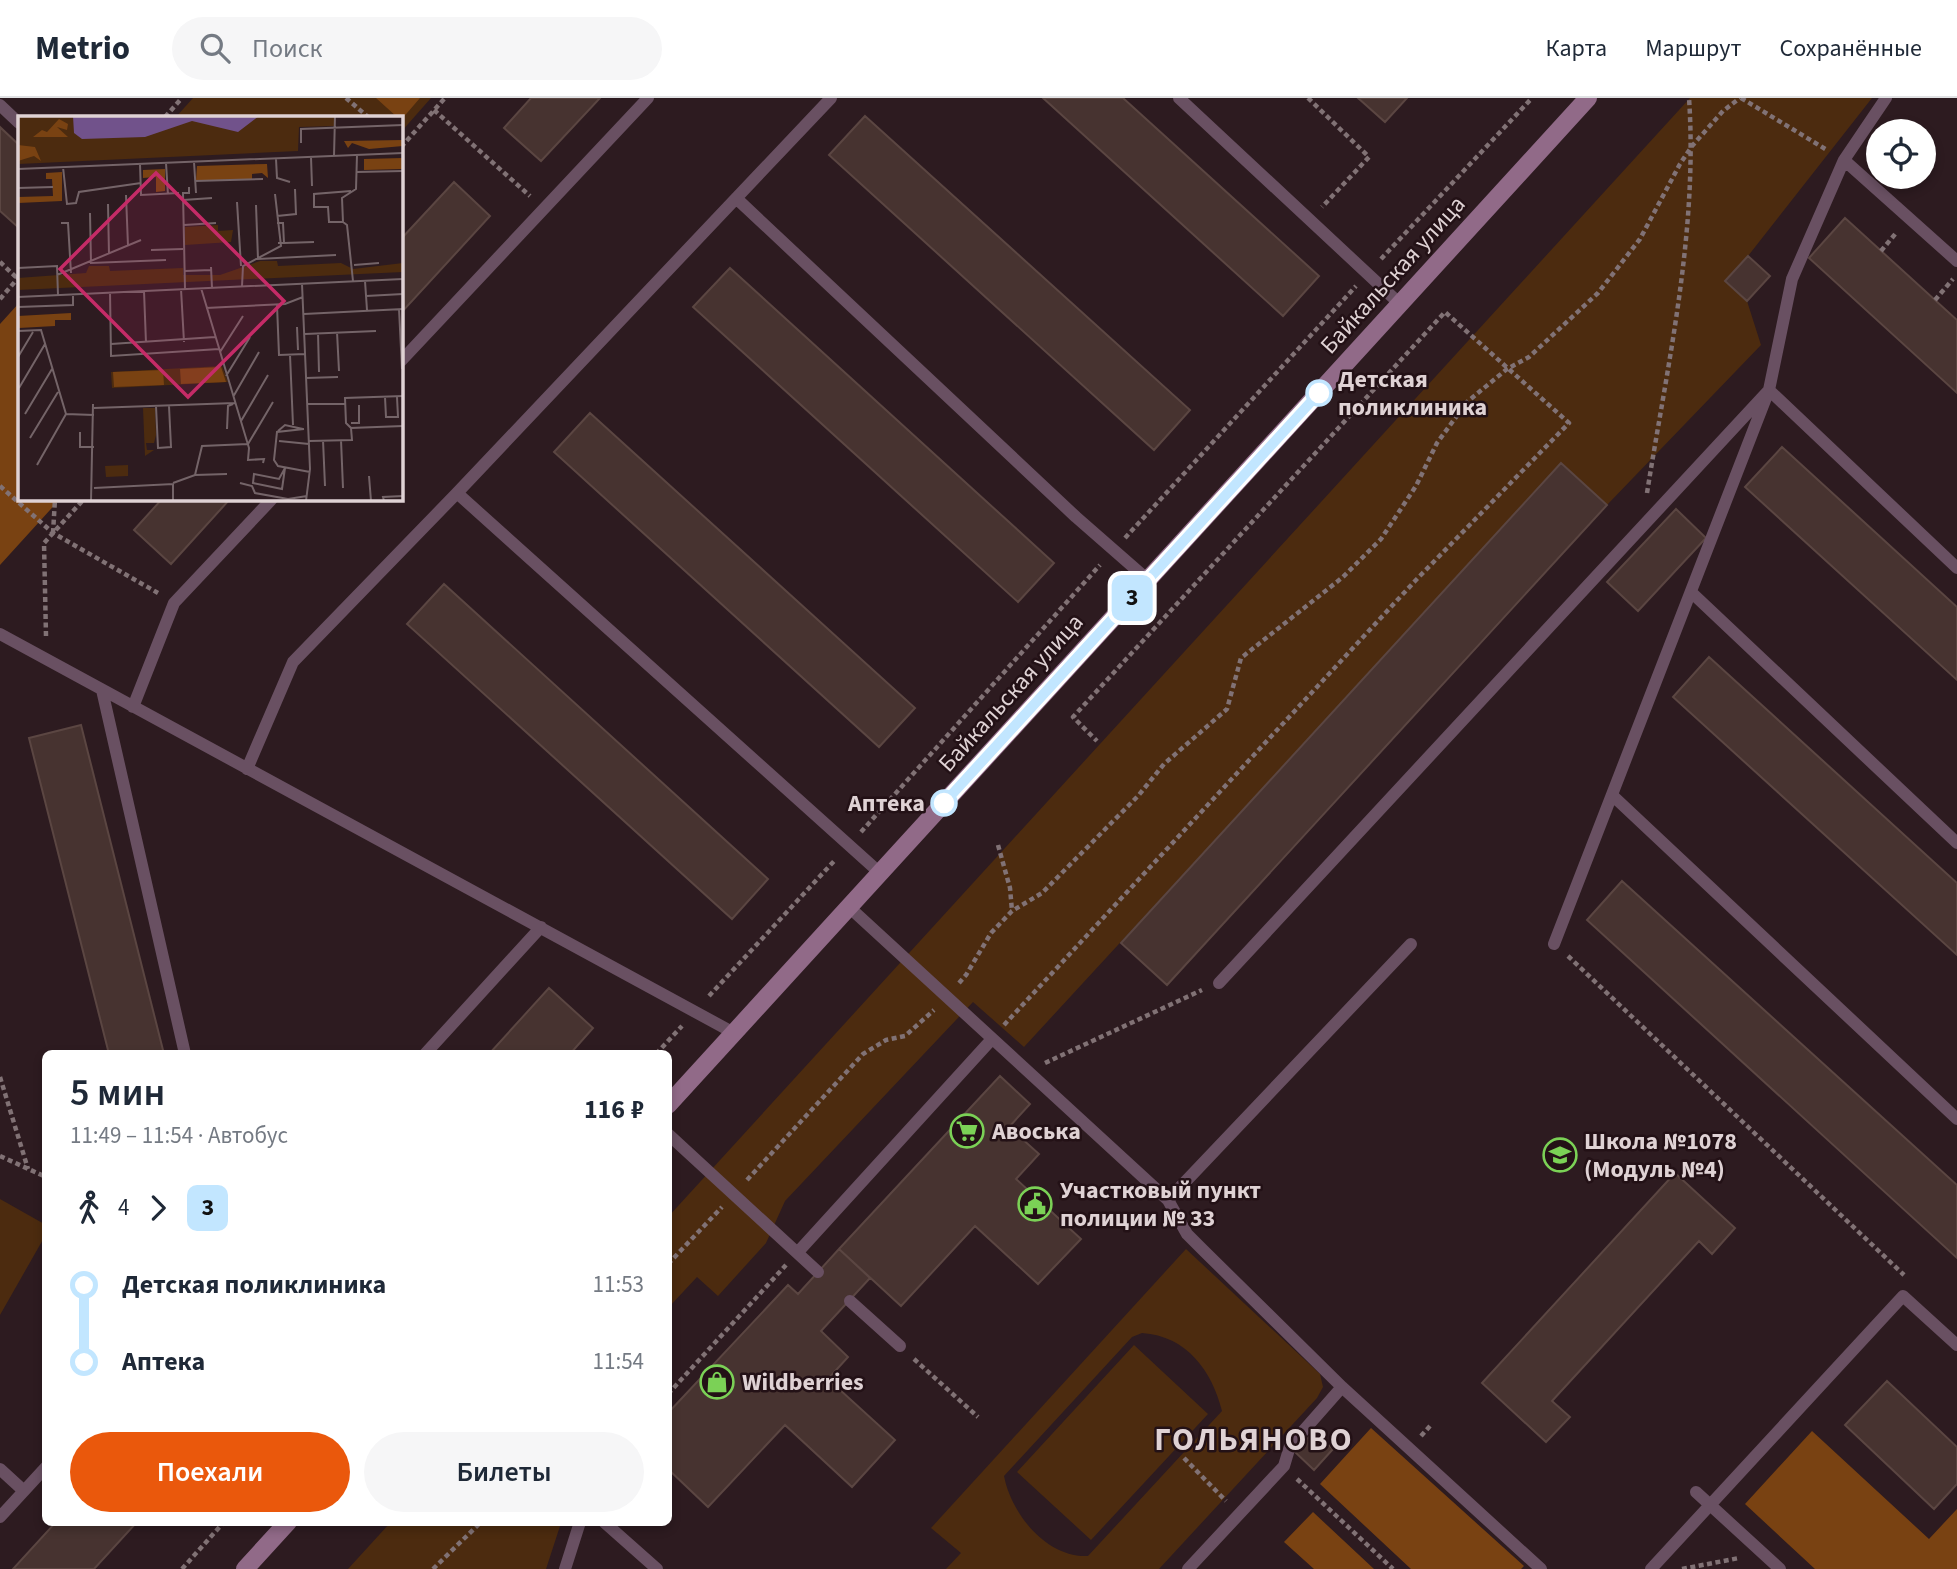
<!DOCTYPE html>
<html lang="ru">
<head>
<meta charset="utf-8">
<style>
	body { margin:0; font-family:"Source Sans 3",sans-serif; background:#f6f6f7; color:#1f2937; height:100vh; display:flex; flex-direction:column; font-size:26px; white-space:nowrap }
	* { box-sizing:border-box; margin:0 }
	p { font-size:23px; color:#747a83 }
	.icon { flex:none; width:38px; height:38px; fill:none; stroke:currentColor; stroke-width:2; stroke-linecap:round; stroke-linejoin:round }
	.map { position:relative; flex:1; overflow:hidden }
	.panel { position:absolute; left:42px; top:952px; width:630px; height:476px; display:flex; flex-direction:column; background:#fff; border-radius:10px; box-shadow:0 4px 10px #0003 }
	.panel>* { flex:none }
	.badge { padding:0 14px; border-radius:10px; font-size:24px; line-height:46px }
	.buttons { position:absolute; left:1866px; top:21px; display:grid; gap:14px }
	.buttons a { display:grid; place-items:center; width:70px; height:70px; border-radius:50%; background:#fff; box-shadow:0 4px 10px #0003; font-size:35px }
	.map>.badge { position:absolute; translate:-50% -50%; box-shadow:0 0 0 4px #fff }
	.legs { display:flex; align-items:center; gap:10px; height:77px; padding:0 28px; font-size:23px }
	.legs p { margin-inline-start:auto }
	.summary { display:flex; align-items:center; justify-content:space-between; height:119px; padding:0 28px }
	h1 { font-size:38px; font-weight:600; line-height:52px }
	.action { display:flex; gap:14px; margin-top:auto; padding:14px 28px }
	.action a { flex:1; height:80px; border-radius:42px; background:#ea580c; color:#fff; font-size:28px; font-weight:600; line-height:80px; text-align:center }
	.action a+a { background:#f6f6f7; color:#1f2937 }
	ul { padding:0 28px; list-style:none }
	li { display:flex; align-items:center; gap:24px; height:77px; font-size:26px }
	li i { display:grid; place-items:center; width:10px; height:100%; margin:0 9px; background:currentColor }
	li i::after { content:''; width:18px; height:18px; margin:-9px; border:5px solid; border-radius:50%; background:#fff }
	li p { margin-inline-start:auto }
	li:first-child i { background:linear-gradient(#0000 50%,currentColor 0) }
	li:last-child i { background:linear-gradient(currentColor 50%,#0000 0) }
	header { display:flex; align-items:center; gap:42px; box-sizing:border-box; height:98px; padding:0 35px; background:#fff; border-bottom:2px solid #e0e1e3 }
	header strong { font-size:33px }
	nav { display:flex; gap:38px; margin-inline-start:auto; font-size:24px }
	.search { width:490px; height:63px; background:#f6f6f7; display:flex; align-items:center; gap:18px; box-sizing:border-box; padding:0 24px; border-radius:38px; color:#747a83; font-size:26px }
	.map>svg:first-child { display:block }
	.green { fill:#4c2b0f; fill-rule:evenodd }
	.forest { fill:#794212 }
	.building { fill:#473330; stroke:#5b4642; stroke-width:2 }
	.lines { fill:none; stroke-linecap:round; stroke-linejoin:round }
	.path { stroke:#817275; stroke-width:4.5; stroke-dasharray:5 3.5; stroke-linecap:butt }
	.lane { stroke:#695062; stroke-width:12 }
	.secondary { stroke:#916a88; stroke-width:18 }
	.line-1-casing { stroke:#fff; stroke-width:16 }
	.line-1 { stroke:#c2e6ff; stroke-width:10 }
	.stop-1-dot { fill:#fff; stroke:#c2e6ff; stroke-width:3.5 }
	.labels { text-anchor:middle; dominant-baseline:central; stroke-width:5; stroke-linejoin:round; paint-order:stroke }
	.street-label { font-size:24px; fill:#dfd2d4; stroke:#231116 }
	.stop-label { font-size:24px; font-weight:bold; fill:#dfd2d4; stroke:#231116; text-anchor:start }
	.poi-label { font-size:24px; font-weight:bold; fill:#dfd2d4; stroke:#231116; text-anchor:start }
	.district-label { font-size:32px; font-weight:bold; letter-spacing:2px; fill:#dfd2d4; stroke:#231116 }
	.inset-road { fill:none; stroke:#746468; stroke-width:2 }
	.view { fill:#c52b67; fill-opacity:0.15; stroke:#c52b67; stroke-width:3.5 }
	.inset-edge { fill:none; stroke:#dfd2d4; stroke-width:3.5 }
</style>
</head>
<body>
<header>
<strong>Metrio</strong>
<div class="search"><svg class="icon" aria-label="search" viewBox="0 0 24 24"><circle cx="10" cy="10" r="6"/><path d="M15 15l6 6"/></svg>Поиск</div>
<nav><a>Карта</a><a>Маршрут</a><a>Сохранённые</a></nav>
</header>
<div class="map">
<svg width="1957" height="1471" viewBox="0 0 1957 1471">
	<rect width="100%" height="100%" fill="#2d1b20"/>
	<path class="green" d="M193,0H431L401,34V19H176Z
		M1690,0H1872L1748,158L1726,183L1747,203L1761,247L1607,407L1561,366L1024,949L973,904L785,1103L766,1145L718,1198L697,1179L669,1209L668,1119Z
		M0,1101L46,1127L45,1138L0,1217Z
		M1186,1151L1320,1276L1323,1289L1317,1300L1159,1471H946L961,1455L931,1430ZM1142,1235C1187,1238 1212,1273 1222,1313L1088,1458C1046,1460 1011,1415 1004,1378L1132,1239Z
		M1134,1247L1208,1316L1091,1442L1017,1374Z
		M390,1425L560,1424L561,1425L546,1471H348Z"/>
	<path class="forest" d="M376,0H420L401,22V19H397Z
		M19,205V401H60L0,467V226Z
		M1371,1330L1524,1468L1521,1471H1411L1320,1386Z
		M1812,1333L1929,1441L1957,1411V1471H1815L1745,1406Z
		M1313,1414L1374,1471H1314L1284,1444Z"/>
	<path class="building" d="M531,0H600L541,63L504,30Z
		M1043,0H1123L1319,178L1283,218Z
		M1358,0H1407L1385,24Z
		M865,18L1190,312L1154,352L829,57Z
		M0,29L19,47V130L0,113Z
		M454,84L490,118L401,215V141Z
		M1845,120L1957,222V295L1809,160Z
		M1748,158L1770,178L1747,203L1725,183Z
		M730,170L1054,465L1018,504L693,209Z
		M590,315L915,610L879,649L554,354Z
		M1782,349L1957,509V582L1745,389Z
		M1561,365L1607,407L1167,887L1121,845Z
		M162,401H230L171,466L134,432Z
		M1676,411L1706,440L1638,513L1607,484Z
		M444,486L768,781L732,821L407,526Z
		M1709,559L1957,785V857L1673,599Z
		M81,627L164,956H109L29,640Z
		M1622,783L1957,1087V1160L1587,822Z
		M549,890L593,930L570,956H489Z
		M1000,978L1030,1006L1009,1029L1039,1056L1016,1081L1081,1141L1038,1186L975,1128L901,1208L839,1151Z
		M1675,1075L1735,1130L1712,1156L1699,1143L1552,1303L1570,1319L1546,1344L1482,1285Z
		M839,1151L870,1180L821,1233L848,1259L828,1281L895,1342L852,1389L785,1327L708,1409L668,1371V1315L788,1187L798,1196Z
		M1887,1283L1957,1349V1386L1934,1411L1845,1327Z
		M1314,1334L1333,1351L1314,1372L1295,1354Z
		M56,1424H137L94,1471H13Z"/>
	<g class="lines">
		<path class="path" d="M346,0L368,19
			M1308,0L1369,59L1322,109
			M1741,0L1827,52
			M434,12L530,98
			M165,19L182,0
			M401,49L445,0
			M1881,153L1896,135
			M1381,161L1532,0
			M0,164L18,181
			M0,201L19,179
			M1935,202L1953,181
			M0,388L53,435L158,495
			M1647,395C1668,264 1698,133 1689,0
			M53,435L55,401
			M1125,440L1356,188
			M46,538L44,445L84,401
			M861,734L1100,467
			M998,747L1010,790L1012,813
			M1568,858L1904,1177
			M959,885L966,877L991,835L1012,813L1042,795L1138,698L1164,666L1227,611L1241,560L1343,479L1381,441L1416,388L1437,345L1467,304L1507,271L1529,259L1598,195L1640,141L1680,66L1692,48L1723,13L1740,0
			M709,898L836,761
			M1004,927L1415,483L1569,325L1445,214L1073,619L1097,643
			M656,956L682,928
			M1045,965L1202,892
			M0,979L28,1071
			M0,1058L46,1079
			M747,1082L863,956L886,942L905,938L934,912
			M668,1166L722,1109
			M914,1261L978,1319
			M668,1296L786,1167
			M1421,1338L1430,1328
			M1184,1360L1226,1403
			M1297,1381L1393,1471
			M182,1471L224,1424
			M433,1471L481,1424
			M1682,1471L1739,1460"/>
		<path class="lane" d="M1179,0L1400,206
			M0,7L19,25
			M1844,62L1957,163
			M736,100L1076,419L1148,482
			M401,263L648,0
			M457,395L880,775
			M1691,494L1957,745
			M0,536L734,935
			M102,592L185,956
			M133,609L174,505L272,401
			M247,671L293,564L457,395L831,0
			M1612,697L1957,1021
			M849,809L1168,1102L1187,1136L1203,1152L1342,1289L1541,1471
			M1554,846L1769,292L1792,181L1844,62L1886,0
			M1219,885L1769,292L1957,470
			M425,956L541,829
			M668,1036L818,1174
			M1168,1102L1411,846
			M798,1154L992,941
			M850,1203L900,1248
			M0,1371L24,1393
			M1696,1394L1780,1471
			M0,1419L46,1369
			M604,1424L657,1471
			M565,1471L580,1424
			M1188,1471L1284,1368L1290,1348L1342,1289
			M1651,1471L1903,1198L1957,1247"/>
		<path class="secondary" d="M668,1007L1588,0
			M245,1471L288,1424"/>
	</g>
	<g class="lines">
		<defs>
			<path id="line-1" d="M944,705L1319,295"/>
		</defs>
		<use href="#line-1" class="line-1-casing"/>
		<use href="#line-1" class="line-1"/>
	</g>
	<defs>
		<symbol id="supermarket-ring" viewBox="-11 -11 22 22"><circle r="9.5" fill="#231116" stroke="#7bd156" stroke-width="1.5"/><path d="M-6-5.5h2.5l.6 2H6L4.5 2H-2.5L-4.4-4H-6ZM-1.5 3.2a1.3 1.3 0 1 0 .1 0ZM3 3.2a1.3 1.3 0 1 0 .1 0Z" fill="#7bd156"/></symbol>
		<symbol id="school-ring" viewBox="-11 -11 22 22"><circle r="9.5" fill="#231116" stroke="#7bd156" stroke-width="1.5"/><path d="M0-5L7-2L0 1L-7-2ZM-4 1L0 2.5L4 1V4Q0 6-4 4Z" fill="#7bd156"/></symbol>
		<symbol id="civic-ring" viewBox="-11 -11 22 22"><circle r="9.5" fill="#231116" stroke="#7bd156" stroke-width="1.5"/><path d="M-.6-6.5H3V-4.5H.6V-3L4-1V1h2V6H-6V1h2V-1L-.6-3ZM-1.2 2.5V6h2.4V2.5Z" fill="#7bd156"/></symbol>
		<symbol id="shop-ring" viewBox="-11 -11 22 22"><circle r="9.5" fill="#231116" stroke="#7bd156" stroke-width="1.5"/><path d="M-5-2.5h2.3a2.7 3.5 0 0 1 5.4 0H5L5.5 6h-11ZM-1.5-2.5h3a1.5 2.3 0 0 0-3 0Z" fill="#7bd156"/></symbol>
	</defs>
	<g fill-rule="evenodd">
		<use href="#supermarket-ring" x="948" y="1014" width="38" height="38"/>
		<use href="#school-ring" x="1541" y="1038" width="38" height="38"/>
		<use href="#civic-ring" x="1016" y="1087" width="38" height="38"/>
		<use href="#shop-ring" x="698" y="1265" width="38" height="38"/>
	</g>
	<g class="stop-1-dot">
		<circle cx="1319" cy="295" r="12"/>
		<circle cx="944" cy="705" r="12"/>
	</g>
	<g class="labels">
		<g class="street-label">
			<text transform="translate(1393 177) rotate(-48)">Байкальская улица</text>
			<text transform="translate(1011 595) rotate(-48)">Байкальская улица</text>
		</g>
		<g class="stop-label">
			<text x="1338" y="281">Детская<tspan x="1338" dy="28">поликлиника</tspan></text>
			<text x="925" y="705" text-anchor="end">Аптека</text>
		</g>
		<g class="poi-label">
			<text x="992" y="1033">Авоська</text>
			<text x="1584" y="1043">Школа №1078<tspan x="1584" dy="28">(Модуль №4)</tspan></text>
			<text x="1060" y="1092">Участковый пункт<tspan x="1060" dy="28">полиции № 33</tspan></text>
			<text x="742" y="1284">Wildberries</text>
		</g>
		<g class="district-label">
			<text x="1254" y="1342">ГОЛЬЯНОВО</text>
		</g>
	</g>
	<g transform="translate(18 18)">
		<rect width="385" height="385" fill="#2d1b20"/>
		<path d="M0,0H316V10L281,11L280,35L0,48ZM200,109V115L215,114L213,126L167,129V111ZM242,145H259L260,150L323,147L335,153L385,147V156L0,174V162L68,157L71,150H91L92,155L165,152V159H202ZM204,250L210,266L94,272L93,256ZM125,292H137L138,319L136,327H128L129,334H136L127,340ZM110,349V360L88,361L87,350Z" fill="#4c2b0f"/>
		<path d="M41,3L50,8L49,14L39,11L50,21H15L24,14L29,16ZM385,24V30L351,33L334,27L330,32L326,25ZM0,29L17,31L23,45L16,40L0,45ZM385,42V53L346,54V43ZM249,48L250,62L244,57L234,58V63L178,65L179,50ZM147,53V75L138,76V61L125,62V54ZM44,56V85L0,87V81L35,80L34,63H28V57ZM53,197V204H37V210L1,212L0,200ZM203,251L208,266L163,268L162,253ZM145,254L146,269L96,271L95,256Z" fill="#794212"/>
		<path d="M55,0H241L220,16L174,5L127,21L64,23L56,17Z" fill="#71528b"/>
		<path class="inset-road" d="M283,27V13L385,9M316,40L317,0M293,41L294,70M258,43L259,62L272,66M176,46L178,77M148,47L150,79M122,48L123,79L161,77M45,51L49,88L58,87L61,76L123,67M0,53L385,37M339,56L385,55M177,65L245,63M0,72L35,71M333,75L296,78V91H310L311,106H325L324,82L338,73L339,39M108,79L110,130M165,84L194,82M219,86L223,150M90,88L91,139M238,89L240,143L318,139M72,97L73,147L148,144M259,100L278,98L277,73M325,106L329,109L335,165M43,107H50L53,157M259,107H265L266,127H260M166,109L198,107M266,127L296,126M133,134L165,133M336,149L361,147M193,151L194,172M0,152L39,150L40,179M167,155L193,154M39,159L123,124M347,165L349,194M284,168L292,353L288,385M224,170L225,150L263,130L257,78M183,172L231,332L230,344L246,343L245,347M163,173L166,226M167,173L165,77H171V71M126,175L128,227M92,176L93,240L201,233M348,180L385,178M0,181L385,163M259,189L261,239L287,238M0,191L55,189V178M188,192L267,188L285,181M381,193L384,253M286,198L385,193M279,211L280,234M0,215L23,214L48,298L76,299M319,216L321,255M300,217L301,256M287,218L358,215M93,228L197,221M202,236L225,200M272,239L275,309M0,241L15,216M208,260L232,221M288,262L320,261M1,272L27,228M215,281L241,236M367,281L368,301H380L379,281M289,288H328M138,290L140,332L153,331L151,290M76,292L217,287M7,298L34,253M223,305L250,259M333,307H341V289M333,312L328,307L327,282L385,280M209,313L210,290L215,288M286,313L259,316L256,344L260,350L292,356M260,315L267,309L285,313M62,316V331H76M12,322L40,276M305,324L307,370M323,324L325,372M261,325L291,328M291,325L334,324L333,312L385,310M230,328L255,286M19,349L48,298M267,352L264,373L235,367L236,358L261,363ZM177,359L184,330L230,328M351,360L353,385M155,367L177,359L209,358M222,367L234,370L237,377L270,383L289,380M76,372L155,368V385M73,385L75,288M366,385L365,381L385,380"/>
		<path class="view" d="M138,57L266,185L170,281L42,153Z"/>
		<rect width="385" height="385" class="inset-edge"/>
	</g>
</svg>
<div class="buttons">
<a><svg class="icon" aria-label="locate" viewBox="0 0 24 24"><circle cx="12" cy="12" r="6"/><path d="M12 2v4M12 18v4M2 12h4M18 12h4"/></svg></a>
</div>
<b class="badge" style="left:1132px;top:500px;background:#c2e6ff;color:#111">3</b>
<section class="panel">
<div class="summary"><div><h1>5 мин</h1><p>11:49 – 11:54 · Автобус</p></div><b>116 ₽</b></div>
<div class="legs"><svg class="icon" aria-label="walk" viewBox="0 0 24 24"><circle cx="13" cy="4" r="2"/><path d="M13 8l-2 6 4 7M11 14l-3 7M7 12l3-4h3l4 4"/></svg>4<svg class="icon" aria-label="forward" viewBox="0 0 24 24"><path d="M9 5l7 7-7 7"/></svg><b class="badge" style="background:#c2e6ff;color:#111">3</b></div>
<ul>
<li><i style="color:#c2e6ff"></i><b>Детская поликлиника</b><p>11:53</p></li>
<li><i style="color:#c2e6ff"></i><b>Аптека</b><p>11:54</p></li>
</ul>
<div class="action"><a>Поехали</a><a>Билеты</a></div>
</section>
</div>
</body>
</html>
